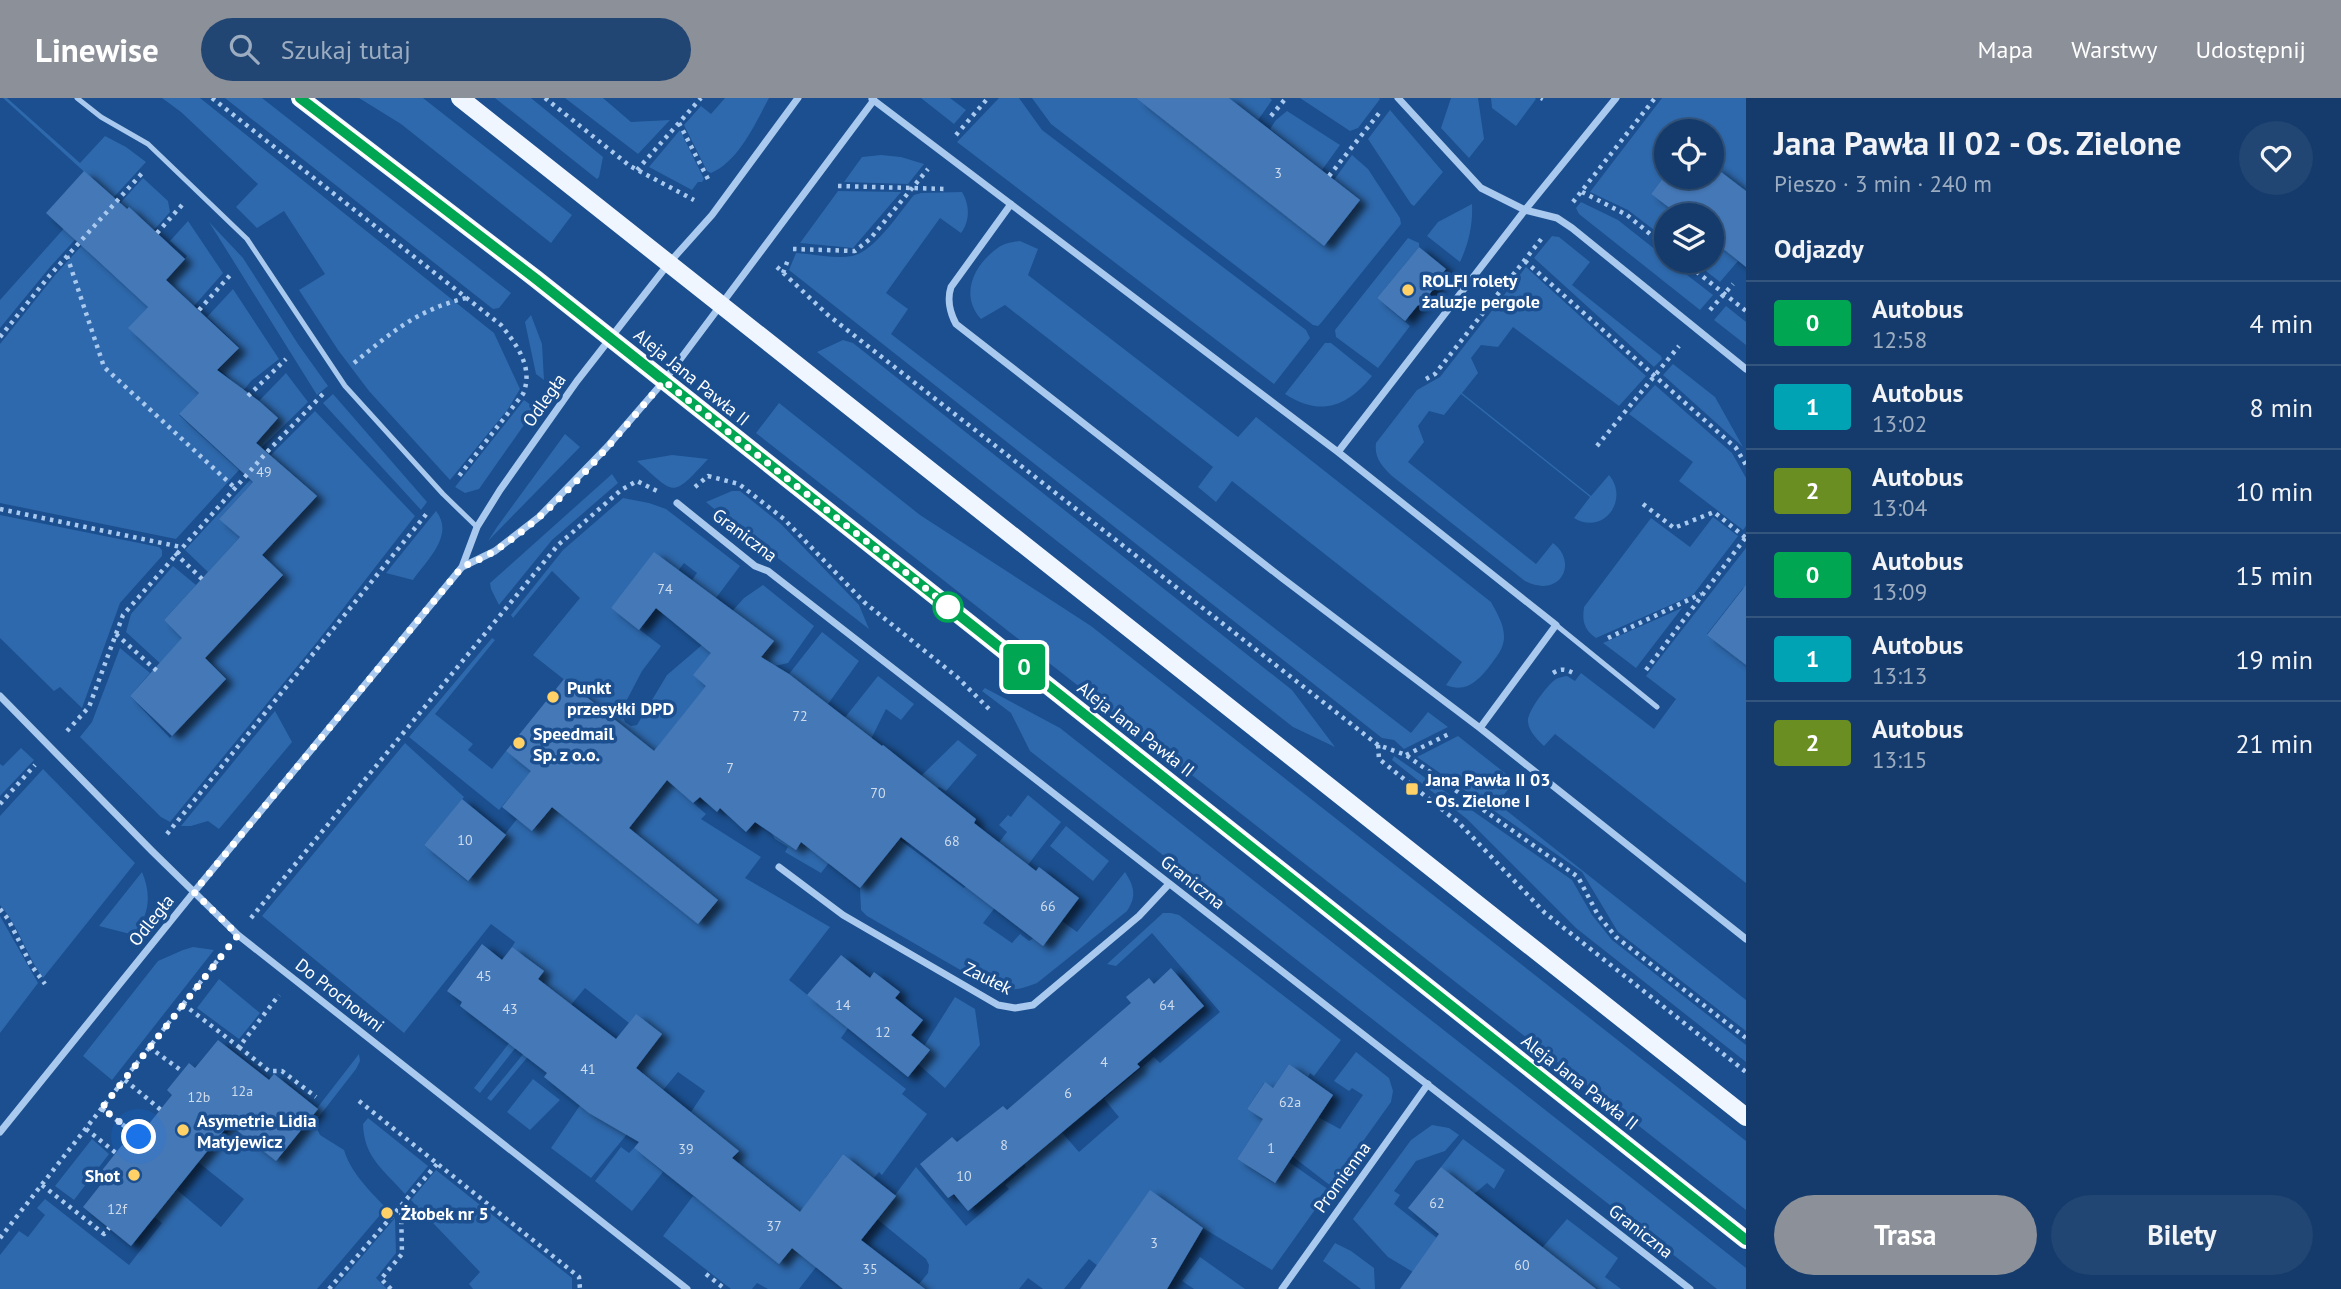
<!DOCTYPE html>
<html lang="pl">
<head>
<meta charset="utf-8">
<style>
	body { margin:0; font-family:"PT Sans",sans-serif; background:#214673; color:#f1f3f6; height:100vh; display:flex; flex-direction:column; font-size:26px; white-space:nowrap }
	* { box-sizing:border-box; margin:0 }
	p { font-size:23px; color:#9dadc1 }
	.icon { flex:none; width:38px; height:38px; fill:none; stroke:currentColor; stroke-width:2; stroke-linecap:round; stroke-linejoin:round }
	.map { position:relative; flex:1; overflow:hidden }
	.panel { display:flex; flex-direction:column; background:#143b6b; width:595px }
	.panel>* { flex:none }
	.badge { padding:0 14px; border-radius:5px; font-size:24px; line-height:46px }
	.fabs { position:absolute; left:1654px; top:21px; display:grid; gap:14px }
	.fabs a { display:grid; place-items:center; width:70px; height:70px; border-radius:50%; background:#143b6b; box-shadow:0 2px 5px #0004,0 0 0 2px #33557e; font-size:35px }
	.you { position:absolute; width:35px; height:35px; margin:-18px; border:5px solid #fff; border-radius:50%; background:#1a73e8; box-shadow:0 0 0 10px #1a73e833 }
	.map>.badge { position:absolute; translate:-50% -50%; box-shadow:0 0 0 4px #fff }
	h2 { padding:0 28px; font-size:26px; line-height:63px }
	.round { display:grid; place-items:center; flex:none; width:74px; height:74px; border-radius:37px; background:#214673 }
	.overview { display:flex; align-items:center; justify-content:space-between; height:119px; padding:0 28px }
	h1 { font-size:33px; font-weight:700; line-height:52px }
	.primary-button { display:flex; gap:14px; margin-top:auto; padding:14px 28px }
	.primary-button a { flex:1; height:80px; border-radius:42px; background:#8c9099; color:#fff; font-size:28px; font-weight:700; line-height:80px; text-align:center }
	.primary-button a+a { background:#214673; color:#f1f3f6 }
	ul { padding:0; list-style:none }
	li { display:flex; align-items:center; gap:21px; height:84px; padding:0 28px; border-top:2px solid #33557e }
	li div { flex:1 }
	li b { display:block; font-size:26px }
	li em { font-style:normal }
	li .badge { min-width:77px; font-weight:700; text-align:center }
	header { display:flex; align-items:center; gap:42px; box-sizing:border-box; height:98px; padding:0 35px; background:#8c9099; color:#fff }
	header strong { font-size:33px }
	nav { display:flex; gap:38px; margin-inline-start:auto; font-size:24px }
	.search { width:490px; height:63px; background:#214673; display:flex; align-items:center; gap:18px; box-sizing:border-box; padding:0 24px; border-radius:38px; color:#9dadc1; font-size:26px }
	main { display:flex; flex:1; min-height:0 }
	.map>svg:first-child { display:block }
	.green { fill:#2e69ad }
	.building { fill:#4478b7; filter:url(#shadow) }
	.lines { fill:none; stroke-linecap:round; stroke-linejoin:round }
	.path { stroke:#a9c9ee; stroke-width:4.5; stroke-dasharray:3.5 5; stroke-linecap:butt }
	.lane { stroke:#a9c9ee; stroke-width:5 }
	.street { stroke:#a9c9ee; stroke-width:7 }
	.primary { stroke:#f0f6ff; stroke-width:18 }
	.line-casing { stroke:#fff; stroke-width:16 }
	.line { stroke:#00a651; stroke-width:10 }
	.walk { stroke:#fff; stroke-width:7; stroke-dasharray:0 12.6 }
	.poi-dot { fill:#ffd166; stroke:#1b4f8f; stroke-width:2.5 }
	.stop-dot { fill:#fff; stroke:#00a651; stroke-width:3.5 }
	.labels { text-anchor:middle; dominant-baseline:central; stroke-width:7; stroke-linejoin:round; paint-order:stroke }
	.number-label { font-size:14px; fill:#d0dded }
	.poi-label { font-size:18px; font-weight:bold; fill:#fff; stroke:#1b4f8f; text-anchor:start }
	.street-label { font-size:18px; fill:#fff; stroke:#1b4f8f }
</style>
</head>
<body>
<header>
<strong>Linewise</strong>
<div class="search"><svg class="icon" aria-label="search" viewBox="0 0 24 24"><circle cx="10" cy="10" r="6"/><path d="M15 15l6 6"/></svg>Szukaj tutaj</div>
<nav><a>Mapa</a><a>Warstwy</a><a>Udostępnij</a></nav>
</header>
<main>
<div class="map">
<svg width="1746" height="1191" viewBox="0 0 1746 1191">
	<defs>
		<filter id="shadow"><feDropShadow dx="8" dy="4.5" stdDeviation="3.5" flood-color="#0009"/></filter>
	</defs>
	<rect width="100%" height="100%" fill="#1b4f8f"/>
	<path class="green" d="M3,0H7L80,65L105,38L126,49L146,64L50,169L0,230V202L101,89Z
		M162,0H200L494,235L520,291L508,311L450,382L369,293L338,252L299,192L325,176L284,113L257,130L236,109L258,86L181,14Z
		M225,0H262L511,195L499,210L493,211Z
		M359,0H423L572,117L551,145L401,26Z
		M495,0H531L603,59L599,79L597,81Z
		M565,0H603L631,24L670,22L638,56Z
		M725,0H769C755,26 739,63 711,75L707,73L684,27L701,8L711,16Z
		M921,0H950L966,12L954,26Z
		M999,0H1019L1042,32L1306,232L1310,240L1274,286L957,44Z
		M1032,0H1136L1324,148L1359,103L1334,82L1352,57L1368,71L1400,120L1401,126L1321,225L1318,228L1313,227L1051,26Z
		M1229,0H1270L1272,2L1258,22Z
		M1300,0H1379L1380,1L1358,30L1350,33Z
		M1451,0H1478L1484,41L1469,60L1441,30Z
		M1491,0H1535L1536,1L1516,28L1492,10Z
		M1662,0H1746V93L1712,67V33H1666V76L1651,96L1676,115L1674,117H1666V127L1658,135L1628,112L1590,94Z
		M1390,12L1443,74L1414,108L1411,106L1368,41Z
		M1287,13L1340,47L1322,72L1270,31L1276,22Z
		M680,32L704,81L702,84H698L692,92L649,69Z
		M881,57L901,59L924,66L908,86L844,84L862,59Z
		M143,80L168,103L170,114L154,132L128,109L88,154L148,209L129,230L199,295L179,317L239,372L176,441L0,405V246L56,176Z
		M838,93L901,94L853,150L800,145Z
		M962,94C970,107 970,123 961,135L940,120L886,195L908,211L891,236L1411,635L1428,614L1448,629L1404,651L1394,642L1382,640L789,172L796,155C813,156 835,161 852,158C874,154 899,115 914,97L921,95Z
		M1581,104L1618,122L1666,160V163H1669L1713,197L1700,212L1579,116L1576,110Z
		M1472,106C1473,126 1469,145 1460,164L1427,138L1438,124Z
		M188,123L223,175L194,208L166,182L187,158L170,143Z
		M209,124L243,160L298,246L328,288L317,297Z
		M1552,138L1559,139L1590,164L1572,187L1661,258L1662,261L1654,269L1534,160Z
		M1408,140L1419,145V149L1377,200L1410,228L1378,270L1336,239L1335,232Z
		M1712,142L1738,163L1720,184L1693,163H1712Z
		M1020,143L1038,151L1028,177L1238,339L1256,319L1491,504C1497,515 1505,528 1504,541C1503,551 1497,558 1492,565C1480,581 1467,596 1446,587L1462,564L1232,383L1216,404L1198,389L1213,369L1005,207L981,221C959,197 974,166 999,149C1005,145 1013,144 1020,143Z
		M1526,169L1646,278L1619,308L1513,229L1498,249L1481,247L1471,260L1478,275L1462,295L1591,398L1609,377C1630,402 1603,438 1574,420L1590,399L1461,296L1444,317L1429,313L1418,328L1424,344L1408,364L1536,466L1553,445C1579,465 1560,501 1525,483L1392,378C1382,368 1374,360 1376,345L1417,292L1440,279Z
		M233,191L279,261L251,283L243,293L219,271L239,249L207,219Z
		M1726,208L1746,224V247L1714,222Z
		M531,217L542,246L544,282L536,276L525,224Z
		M843,242L853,245L1292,592L1335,649L1293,629L817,254Z
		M1325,245H1331L1372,278C1347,309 1320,319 1285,296Z
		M1673,266L1715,299L1743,349L1663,277Z
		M286,275L308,304L261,350L255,345L277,320L259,303Z
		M1655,287L1732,355L1746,380V428L1743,432L1679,383L1693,364L1629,316Z
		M333,296L427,404L421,412L323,305Z
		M524,302L531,307L533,314L479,391L465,395L455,389Z
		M779,305L920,417L1091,528L1746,1043V1112L756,335Z
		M315,313L415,418L317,544L170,724L161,719L80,639L92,624L120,550L150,575L130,598L170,640L225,581L205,560L283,478L262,457L316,398L270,358Z
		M565,336L580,349L488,443L497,429Z
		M672,357L708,361C671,401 676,397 637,363Z
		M612,376L618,385L552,442L499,507L491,491L490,485Z
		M250,382L253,384L220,420L240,439L208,474L185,452Z
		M732,393H740L781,426L859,507L869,531L765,450L763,452L706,404Z
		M623,400L649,405L666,411L740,468L716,500L692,482L697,475L684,465L678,473L611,510L661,548L642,573L621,613L625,624L631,628L637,627L667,577L702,547L744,500L763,487L814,528L788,565L775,568L812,661L878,578L914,606L901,622L886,611L870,643L853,734L821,775L785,754L788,749L775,741L761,717L781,694L683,696L706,716L701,721L761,759L745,780L830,829L789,882L848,930L841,940L906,991L902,996L927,1016L882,1077L879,1074L874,1080L843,1056L825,1080L862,1110L799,1191H768L757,1185L752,1191H731L663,1138L693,1098L699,1102L739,1053L691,1014L705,993L678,974L591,1080L551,1050L585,1000L636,916L629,925L585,890L491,1003L487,1000L558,914L549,907L480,995L474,990L543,902L512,849L515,844L491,826L404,935L262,818L405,645L464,699L424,747L467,783L517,721L533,733L544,718L514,694L499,712L409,639L492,540L495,542L435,616L473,646L468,652L492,671L506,653L562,696L618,624L533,557L580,500L552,473L513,520L511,517L563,452Z
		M436,413C455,437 427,462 413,482L386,475Z
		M0,417L159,449L162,452V458L120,505L82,610L60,589L54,593L0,540Z
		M1713,419L1738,438L1693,497L1596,540C1584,531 1582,524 1584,509L1651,420L1690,449Z
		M1746,450V492L1743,490L1707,536L1746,567V785L1555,636L1544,648C1538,642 1529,634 1528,624C1526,615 1548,586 1556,581C1560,579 1563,579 1567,578L1575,583L1581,575L1654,631L1676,601L1646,578Z
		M173,468L196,487L164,522L185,542L162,567L126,534L131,516Z
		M1682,510L1636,570L1603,545Z
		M822,534L859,563L828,606L789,576Z
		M985,590L1060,630L1746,1170V1191H1717L1030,653L1011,615L982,593Z
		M275,613L292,644L219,731L208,723L191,728H181Z
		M1458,638L1515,683L1497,705L1746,902V933L1618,834L1582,774L1417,659Z
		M958,642L977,657L946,693L939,689L899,741L964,790L1007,734L999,727L1008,717L1011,719L1028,697L1061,724L983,825L1012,845L1020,836L1029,843L1062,823L1077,834L1125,774C1134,788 1137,798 1127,813L1037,885C1023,891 1010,893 995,892L867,818L861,812L860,790L883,761L921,678Z
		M21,650L34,662L0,698V666L3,668Z
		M1394,658L1572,782L1592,817L1612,842L1746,947V964L1576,830L1467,721L1392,662Z
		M43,671L135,765L43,880C26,857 19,828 0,807V718Z
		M1066,728L1109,763L1093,783L1050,748Z
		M142,774C152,798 149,816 134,837L99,828Z
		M1163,815H1171L1179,817L1341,942L1314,978L1310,975L1308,979L1289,966L1273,990L1264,985L1247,1011L1263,1021L1237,1061L1274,1085L1289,1064L1329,1092L1272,1172L1203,1130L1150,1093L1127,1191L1089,1161L1064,1191H1043L1028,1180L1019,1191H915L928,1175L929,1167L926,1161L877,1121L916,1069L966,1128L1009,1091L1005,1087L1026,1069L1023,1065L1051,1022L1079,1054L1119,1019L1104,1001L1154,959L1160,965L1220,914L1152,835L1116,868L1107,866Z
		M0,818L38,885L0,935Z
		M193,849L214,852L112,982L83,958L158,863L183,852Z
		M219,881L260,915L239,941L197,910Z
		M955,899L975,911L980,947L945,990L918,966L924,948Z
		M1356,954L1389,980L1393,993L1391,1004L1331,1088L1292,1058L1318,1019L1340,1031L1363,997L1352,990L1349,993L1334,983Z
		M359,956L360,963L356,971L314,1025L320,1037L344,1052C351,1075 370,1093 386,1110L317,1191H0V1157L19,1133L28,1139L45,1117L37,1110L45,1101L129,1167L162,1125L148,1114L170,1086L221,1129L244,1101L198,1064L221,1035L225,1037L233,1029L276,1063Z
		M533,981L560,1002L530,1032L507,1014Z
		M368,1020L428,1068L405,1096C384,1072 364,1060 363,1026Z
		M1432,1027L1449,1030L1459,1037L1445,1053L1416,1063L1394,1093L1400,1097L1394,1106L1447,1148L1413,1174L1388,1159L1353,1121L1411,1042Z
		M92,1041L109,1056L74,1102L55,1088Z
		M1463,1041L1505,1072L1494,1091L1487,1085L1474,1096L1441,1069Z
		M621,1049L629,1055L634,1050L663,1074L632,1113L595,1083Z
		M436,1072L572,1180V1191H473L469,1186L480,1174L411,1102Z
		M395,1120L396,1155L376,1180L387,1191H334Z
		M1567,1121L1618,1160L1605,1179L1621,1191H1562L1542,1150Z
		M1335,1145L1351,1153L1374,1170L1375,1191H1361L1323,1163Z
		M1200,1159L1245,1191H1194L1182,1183Z"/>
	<path class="building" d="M1136,0H1229L1360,102L1324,148Z
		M1712,67L1746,93V169L1712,142V117H1679L1651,96L1666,76V79H1712Z
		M84,73L127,111L129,109L185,161L166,182L239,250L217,272L259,303L278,320L256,345L317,398L262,457L283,477L205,560L226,581L172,638L130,598L182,540L164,522L240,439L219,421L253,384L179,316L199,295L128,230L148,209L46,115Z
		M1419,149L1446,171L1437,182L1439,184L1420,208L1418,207L1405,223L1377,200Z
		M654,454L774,543L761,559L789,576L882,648L883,647L976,721L974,725L1036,773L1039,769L1079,800L1043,848L901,739L860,790L801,744L796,752L755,724L746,734L720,710L717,714L700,699L693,705L667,682L629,730L718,802L698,826L552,709L532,733L502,709L531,673L506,653L564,581L654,653L706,588L693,577L711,555L656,510L639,532L611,510Z
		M1746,487V567L1707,537Z
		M462,701L506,737L468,783L424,747Z
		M482,846L502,862L512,849L525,859L544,873L538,881L616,941L636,916L662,936L636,970L739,1053L732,1060L800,1114L843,1056L896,1098L861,1142L925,1191H843L792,1150L779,1166L634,1050L639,1044L589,1015L544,979L547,975L460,908L462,904L447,893Z
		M841,857L870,880L874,874L900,894L895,900L923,922L911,937L930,952L908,979L807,897Z
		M1171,870L1204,908L1137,966L1140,969L968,1113L954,1096L948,1100L920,1066L952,1039L957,1044L1003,1008L1007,1012L1131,905L1126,899L1149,880L1154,886Z
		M218,942L269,982L274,976L318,1011L276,1063L229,1026L131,1148L83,1109L106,1080L100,1075L122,1047L128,1052L172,997L167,992L189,965L195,970Z
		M1289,966L1333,997L1275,1085L1237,1061L1263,1021L1247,1011L1265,984L1273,990Z
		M1441,1069L1556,1160L1596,1191H1400L1439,1136L1408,1110Z
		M1150,1092L1203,1130L1167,1191H1080Z"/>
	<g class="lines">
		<path class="path" d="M212,0L501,227C517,247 534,270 523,296L459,378
			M545,0L630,68L694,102
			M1541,0L1543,1
			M1271,18L1286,0
			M679,25L709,83
			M956,37L988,0
			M637,72L701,0
			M1329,78L1380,14
			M838,88L948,91
			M1582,94L1627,117L1666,149
			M1573,104L1655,0
			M157,135L182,107
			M793,151L855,153L870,141L928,71
			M67,158L104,269L235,390
			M1525,163L1736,350L1746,367
			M1683,163L1746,213
			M777,169L828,217L1378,647L1406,657L1578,779L1598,817L1616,839L1746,940
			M783,175L789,159
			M199,212L232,175
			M1710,212L1733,186
			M0,239L50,177L144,73
			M354,265C392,234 417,212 466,200
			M1426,281L1435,276L1542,140
			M248,298L286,261
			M1597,348L1679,248
			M695,389L708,378L739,386L784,421L864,504L957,579L992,614
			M1643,406L1674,430L1714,414L1746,440
			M0,411L181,449
			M175,455L202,481
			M116,536L157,573
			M1608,540L1701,496
			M1646,572L1746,439
			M1553,575C1561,570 1566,571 1575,576
			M67,633L89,609L123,517L266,355L323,296
			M1378,647L1379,661L1459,725L1545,815L1746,974
			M1406,657L1449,636
			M0,706L35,667
			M167,736L428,414
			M0,811L8,821L31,867L45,886
			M251,820L558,447L621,392L637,383L657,393
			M183,906L239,949L279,897
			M149,949L182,973
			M239,949L269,973H282L316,999
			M125,982L161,1012
			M359,1003L579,1179L580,1191
			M102,1011L139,1039
			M86,1031L116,1055
			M42,1087L104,1136L109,1130
			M0,1140L224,854
			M706,1176L725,1191
			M329,1191L437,1066
			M391,1191L381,1181L402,1156L401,1108"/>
		<path class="lane" d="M77,0L101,19L148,46L247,141L345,288L443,396L477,429
			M1556,527L1657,609"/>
		<path class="street" d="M1398,0L1481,90L1525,112L1557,120L1572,130L1746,271
			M1616,0L1525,112L1338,354L1556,527L1480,630L1746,841
			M872,1L1338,354
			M1011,106L951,189C947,201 950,215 956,226L1282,480L1480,630
			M677,405L755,468L768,473L1690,1191
			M462,469L495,453L539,419L607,349L664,283L874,2
			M0,598L152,753L238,837L687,1191
			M779,769L843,817L998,907L1015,910L1033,907L1139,818L1169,786
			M0,1034L194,794L462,469L477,429L500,392L577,283L669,165L712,117L798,0
			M1282,1191L1428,986"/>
		<path class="primary" d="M300,0L536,181L1746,1142
			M460,0L1746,1019"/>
	</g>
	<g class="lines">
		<defs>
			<path id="line" d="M300,0L536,181L1746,1142"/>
		</defs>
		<use href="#line" class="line-casing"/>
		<use href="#line" class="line"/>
		<path class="walk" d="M139,1039L102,1010L238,837L194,794L462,469C474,464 486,459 496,452C561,410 614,341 664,283L953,512L948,509"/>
	</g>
	<g class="poi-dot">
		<circle cx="1408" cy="192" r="7"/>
		<circle cx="553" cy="599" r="7"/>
		<circle cx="519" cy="645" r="7"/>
		<rect x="1405" y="684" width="14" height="14" rx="3.5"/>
		<circle cx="183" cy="1032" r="7"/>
		<circle cx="134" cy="1077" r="7"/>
		<circle cx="387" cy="1115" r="7"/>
	</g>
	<circle class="stop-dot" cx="948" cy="509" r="14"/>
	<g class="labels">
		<g class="number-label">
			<text x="1278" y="75">3</text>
			<text x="264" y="374">49</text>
			<text x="665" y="491">74</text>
			<text x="800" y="618">72</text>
			<text x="730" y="670">7</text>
			<text x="878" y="695">70</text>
			<text x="465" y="742">10</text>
			<text x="952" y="743">68</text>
			<text x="1048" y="808">66</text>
			<text x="484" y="878">45</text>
			<text x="843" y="907">14</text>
			<text x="1167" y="907">64</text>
			<text x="510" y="911">43</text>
			<text x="883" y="934">12</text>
			<text x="1104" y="964">4</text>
			<text x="588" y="971">41</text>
			<text x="242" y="993">12a</text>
			<text x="1068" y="995">6</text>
			<text x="199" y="999">12b</text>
			<text x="1290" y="1004">62a</text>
			<text x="1004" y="1047">8</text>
			<text x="1271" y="1050">1</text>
			<text x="686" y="1051">39</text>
			<text x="964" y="1078">10</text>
			<text x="1437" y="1105">62</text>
			<text x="117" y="1111">12f</text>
			<text x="774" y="1128">37</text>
			<text x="1154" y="1145">3</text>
			<text x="1522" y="1167">60</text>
			<text x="870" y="1171">35</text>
		</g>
		<g class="poi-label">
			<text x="1422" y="182">ROLFI rolety<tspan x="1422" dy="21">żaluzje pergole</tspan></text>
			<text x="567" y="589">Punkt<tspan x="567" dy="21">przesyłki DPD</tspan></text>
			<text x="533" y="635">Speedmail<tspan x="533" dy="21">Sp. z o.o.</tspan></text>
			<text x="1426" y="681">Jana Pawła II 03<tspan x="1426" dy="21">- Os. Zielone I</tspan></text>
			<text x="197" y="1022">Asymetrie Lidia<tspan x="197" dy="21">Matyjewicz</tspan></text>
			<text x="120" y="1077" text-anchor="end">Shot</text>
			<text x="401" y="1115">Żłobek nr 5</text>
		</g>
		<g class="street-label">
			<text transform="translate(692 279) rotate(39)">Aleja Jana Pawła II</text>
			<text transform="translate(544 302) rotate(-55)">Odległa</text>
			<text transform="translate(745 437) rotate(37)">Graniczna</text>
			<text transform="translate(1136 631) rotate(38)">Aleja Jana Pawła II</text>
			<text transform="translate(1193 784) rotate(38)">Graniczna</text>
			<text transform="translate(151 822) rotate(-51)">Odległa</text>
			<text transform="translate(988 880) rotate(26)">Zaułek</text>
			<text transform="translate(340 897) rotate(38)">Do Prochowni</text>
			<text transform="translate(1580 984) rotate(38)">Aleja Jana Pawła II</text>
			<text transform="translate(1342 1079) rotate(-54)">Promienna</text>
			<text transform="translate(1641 1133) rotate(38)">Graniczna</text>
		</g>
	</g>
</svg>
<div class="fabs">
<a><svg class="icon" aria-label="locate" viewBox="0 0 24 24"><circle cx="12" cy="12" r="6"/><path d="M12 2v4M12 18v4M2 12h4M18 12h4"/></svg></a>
<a><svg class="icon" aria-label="layers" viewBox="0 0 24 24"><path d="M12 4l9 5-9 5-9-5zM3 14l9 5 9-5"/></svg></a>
</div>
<div class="you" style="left:139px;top:1039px"></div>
<b class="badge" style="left:1024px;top:569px;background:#00a651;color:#fff">0</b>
</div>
<section class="panel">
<div class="overview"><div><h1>Jana Pawła II 02 - Os. Zielone</h1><p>Pieszo · 3 min · 240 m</p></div><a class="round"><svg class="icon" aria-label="heart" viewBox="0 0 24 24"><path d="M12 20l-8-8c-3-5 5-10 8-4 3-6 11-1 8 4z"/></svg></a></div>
<h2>Odjazdy</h2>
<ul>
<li><span class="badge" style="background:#00a651;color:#fff">0</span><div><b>Autobus</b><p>12:58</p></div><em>4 min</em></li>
<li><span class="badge" style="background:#00a3b4;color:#fff">1</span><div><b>Autobus</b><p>13:02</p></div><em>8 min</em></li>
<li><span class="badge" style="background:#6b8e23;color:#fff">2</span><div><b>Autobus</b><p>13:04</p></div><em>10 min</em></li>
<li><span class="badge" style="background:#00a651;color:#fff">0</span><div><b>Autobus</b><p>13:09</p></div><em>15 min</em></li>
<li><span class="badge" style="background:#00a3b4;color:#fff">1</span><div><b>Autobus</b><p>13:13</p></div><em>19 min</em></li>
<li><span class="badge" style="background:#6b8e23;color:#fff">2</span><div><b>Autobus</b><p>13:15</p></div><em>21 min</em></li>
</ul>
<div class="primary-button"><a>Trasa</a><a>Bilety</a></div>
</section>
</main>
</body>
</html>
